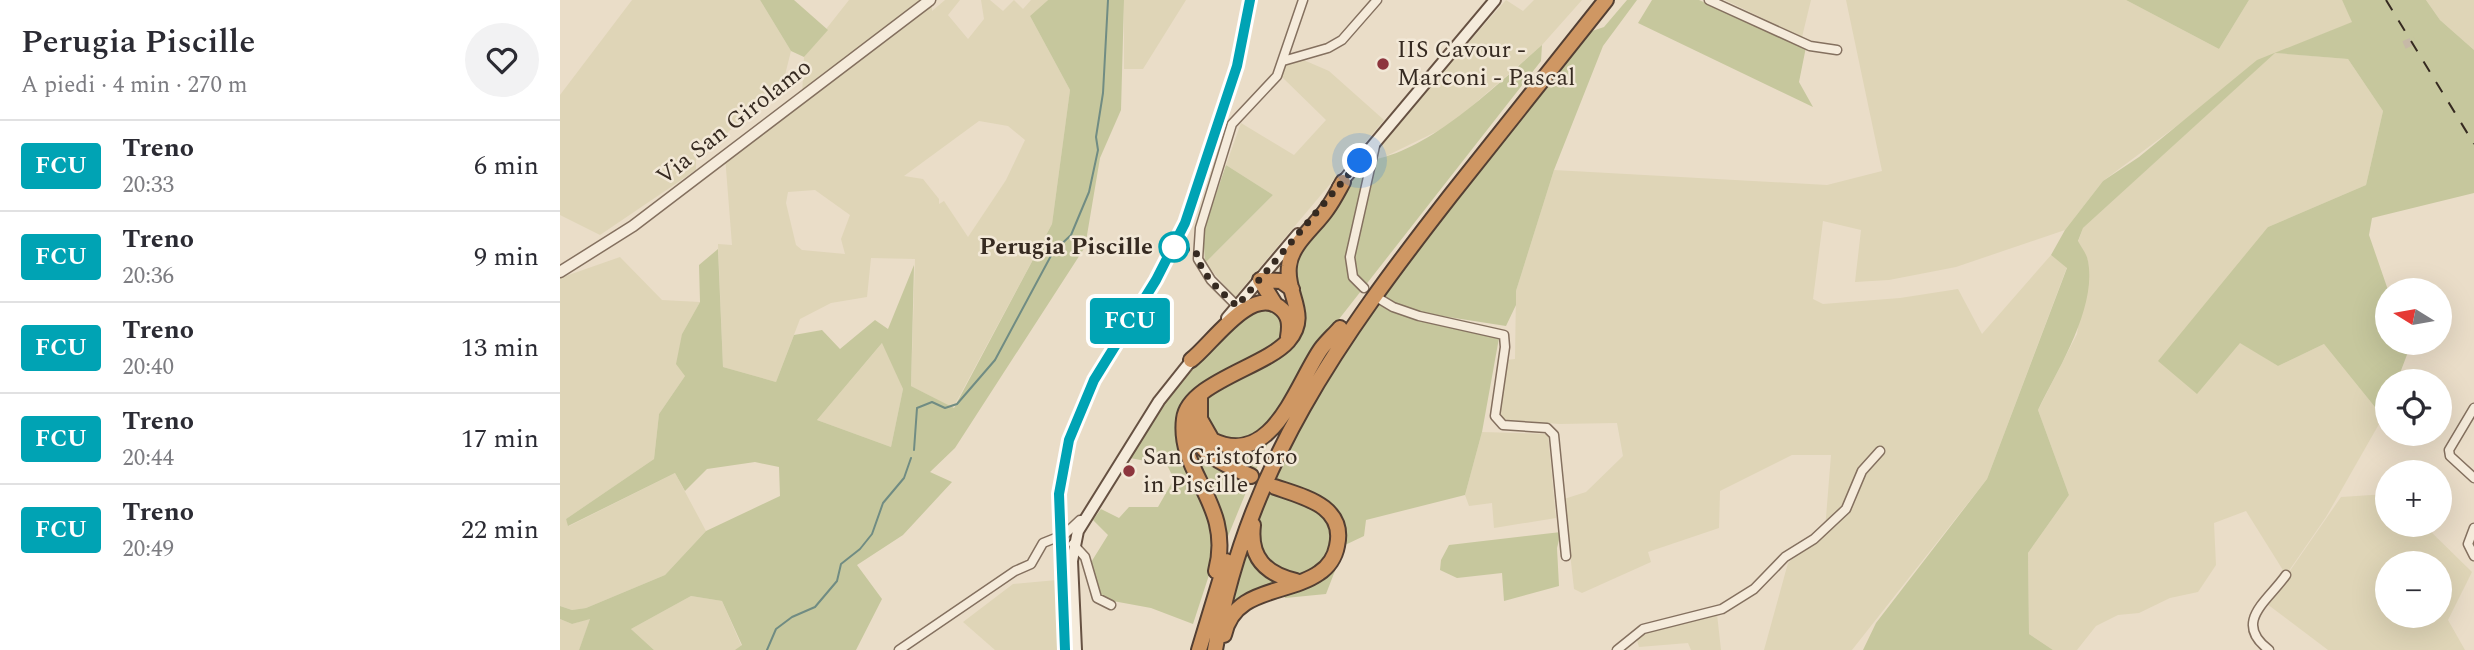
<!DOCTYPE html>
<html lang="it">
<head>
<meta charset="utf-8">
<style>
	body { margin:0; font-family:Spectral,serif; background:#f2f2f3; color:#2b2b33; height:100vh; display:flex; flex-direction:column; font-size:26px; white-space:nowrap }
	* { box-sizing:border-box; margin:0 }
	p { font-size:23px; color:#7c7c81 }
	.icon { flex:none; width:38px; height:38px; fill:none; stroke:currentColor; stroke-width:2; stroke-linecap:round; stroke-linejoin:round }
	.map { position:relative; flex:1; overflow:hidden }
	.panel { display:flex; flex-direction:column; background:#fff; width:560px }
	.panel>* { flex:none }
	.badge { padding:0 14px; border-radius:5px; font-size:24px; line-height:46px }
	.needle { width:46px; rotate:281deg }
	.controls { position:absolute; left:1815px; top:278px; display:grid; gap:14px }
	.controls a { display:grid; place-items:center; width:77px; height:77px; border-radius:50%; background:#fff; box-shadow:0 7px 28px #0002; font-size:35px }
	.you { position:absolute; width:35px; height:35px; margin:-18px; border:5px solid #fff; border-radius:50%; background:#1a73e8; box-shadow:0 0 0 10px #1a73e833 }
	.map>.badge { position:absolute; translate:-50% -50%; box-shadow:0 0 0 4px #fff }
	.round { display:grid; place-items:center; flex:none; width:74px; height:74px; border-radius:37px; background:#f2f2f3 }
	.head { display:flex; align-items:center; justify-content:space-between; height:119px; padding:0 21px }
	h1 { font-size:33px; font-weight:600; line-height:52px }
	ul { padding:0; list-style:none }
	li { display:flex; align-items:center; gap:21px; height:91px; padding:0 21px; border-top:2px solid #e1e1e2 }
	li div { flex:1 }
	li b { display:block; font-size:26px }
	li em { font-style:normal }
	li .badge { min-width:77px; font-weight:700; text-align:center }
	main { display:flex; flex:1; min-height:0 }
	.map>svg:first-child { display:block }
	.farmland { fill:#dfd5b7; fill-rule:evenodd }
	.green { fill:#c6c79d; fill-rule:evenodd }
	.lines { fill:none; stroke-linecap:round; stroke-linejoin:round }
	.stream { stroke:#708c83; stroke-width:2 }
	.minor-tunnel { stroke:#c6b9a7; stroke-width:8; stroke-dasharray:8 4; stroke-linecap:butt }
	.minor-casing { stroke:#84705f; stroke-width:11 }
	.tertiary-casing { stroke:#84705f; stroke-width:13 }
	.secondary-casing { stroke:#665142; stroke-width:14 }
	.motorway-casing { stroke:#533f33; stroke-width:18 }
	.minor { stroke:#f5ebdb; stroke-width:8 }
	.tertiary { stroke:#f5ebdb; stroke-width:10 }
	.secondary { stroke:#f5ebdb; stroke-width:10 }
	.motorway { stroke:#cf9763; stroke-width:14 }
	.rail { stroke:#362a21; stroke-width:2; stroke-dasharray:12 12; stroke-linecap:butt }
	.line-casing { stroke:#fff; stroke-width:16 }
	.line { stroke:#00a3b4; stroke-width:10 }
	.walk { stroke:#362a21; stroke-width:7; stroke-dasharray:0 12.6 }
	.poi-dot { fill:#8d353d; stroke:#f2e8d7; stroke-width:2.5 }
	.stop-dot { fill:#fff; stroke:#00a3b4; stroke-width:3.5 }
	.labels { text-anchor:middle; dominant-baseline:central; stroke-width:5; stroke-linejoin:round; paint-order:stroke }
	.poi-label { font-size:24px; fill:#362a21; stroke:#f2e8d7; text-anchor:start }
	.street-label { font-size:24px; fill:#362a21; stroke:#f2e8d7 }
	.stop-label { font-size:24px; font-weight:bold; fill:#362a21; stroke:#f2e8d7; text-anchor:end }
</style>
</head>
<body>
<main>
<section class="panel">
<div class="head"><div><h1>Perugia Piscille</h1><p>A piedi · 4 min · 270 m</p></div><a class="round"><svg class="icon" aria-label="heart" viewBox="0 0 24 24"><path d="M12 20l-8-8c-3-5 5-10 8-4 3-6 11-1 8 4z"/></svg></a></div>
<ul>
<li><span class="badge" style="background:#00a3b4;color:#fff">FCU</span><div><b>Treno</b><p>20:33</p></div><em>6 min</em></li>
<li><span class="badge" style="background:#00a3b4;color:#fff">FCU</span><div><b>Treno</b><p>20:36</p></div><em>9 min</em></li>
<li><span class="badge" style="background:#00a3b4;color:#fff">FCU</span><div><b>Treno</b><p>20:40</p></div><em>13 min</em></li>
<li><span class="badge" style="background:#00a3b4;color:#fff">FCU</span><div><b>Treno</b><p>20:44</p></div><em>17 min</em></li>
<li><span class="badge" style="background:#00a3b4;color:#fff">FCU</span><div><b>Treno</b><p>20:49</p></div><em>22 min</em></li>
</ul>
</section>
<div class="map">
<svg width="1914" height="650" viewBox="0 0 1914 650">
	<rect width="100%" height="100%" fill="#eaddc8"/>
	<path class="farmland" d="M72,0H200L231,51L224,79L165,135L136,158V170L40,235L0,215V95Z
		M289,0H372V11L385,0H400L388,15L408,39L424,19L421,0H430L443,11L454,0L463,9L471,0H488L470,16L510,90L492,224L393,408L351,386L355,259L311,258L307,297L271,303L240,319L216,382L163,367L158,244L172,245L165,156L242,96L244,57ZM419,121L448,126L465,140L446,180L408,237L384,201L379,204V199L363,179L344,176ZM255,190L290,215L281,239L285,254L242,250L236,245L226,203L228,192Z
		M564,0H626L583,69H564Z
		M946,0L963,11L974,0H1022L982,45L890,125L818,160L804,161Z
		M1165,0H1251L1242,37Z
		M1286,0H1566L1659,49L1689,0H1782L1793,22L1716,53L1788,59L1823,111L1806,185L1708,227L1680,342L1718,366L1764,344L1823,417L1766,517L1726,575L1686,511L1654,523L1656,565L1638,592L1610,598L1579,613L1558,615L1536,626L1517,650H1493L1469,634L1468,553L1509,495L1478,410L1517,334L1528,260L1518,242L1523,228L1713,54L1543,181L1505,230L1396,267L1329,280L1295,282L1301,230L1263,221L1253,299L1263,304L1340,298L1398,289L1422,334L1491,255L1507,267L1427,479L1292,650H1204L1228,563L1265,530L1271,455H1232L1160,491L1159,528L1088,552L1091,562L1022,593L1014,589L1004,499L1026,492L1063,456L1057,423L999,424L939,419L938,403L946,360L955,359L956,291L994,170L1267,185L1322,171Z
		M1866,0H1914V50L1880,20Z
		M739,58L769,71L824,120L675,297L645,263L713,195L666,165L681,123L734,155L766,120L722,77L723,61Z
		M60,257L102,300L140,302L122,334L125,376L99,414L94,459L6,519L9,526L115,473L146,531L105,575L26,608L12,610L0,606V278Z
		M323,342L343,389L331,447L257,420Z
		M922,432L988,434L996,518L934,528L932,503L909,506L905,495Z
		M1827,494V525H1864L1912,572L1888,620L1905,650H1768L1707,604L1781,497ZM1827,564H1880V616H1827Z
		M497,580L500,650H435L403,622L453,584Z
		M131,596L162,601L182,647L178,650H94L71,629Z
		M1157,614L1161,650H1131L1128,643L1079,647L1075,634Z
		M31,618L19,650H0V619L12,624Z"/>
	<path class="green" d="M200,0H234L268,30L244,57L231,51Z
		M488,0H564L561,110L540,158L525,247L395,448L370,472L392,482L343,535L297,565L322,599L296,650H175L182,645L162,601L131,596L71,629L94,650H19L30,619L12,624L0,619V606L12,610L26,608L105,575L146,531L220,496L219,467L195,462L147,469L125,491L115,473L8,526L6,519L94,459L99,414L125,376L116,364L122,334L140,302L139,265L158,249L163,367L216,382L234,335L262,330L280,349L315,320L328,329L354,265L351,386L394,408L492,224L510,90L470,16ZM322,343L343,389L331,447L257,420Z
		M1067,0H1077L1043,46L994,170L956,291V305L946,326L869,314L939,338L922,432L905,495L806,520L804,536L785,545L766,594L725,598L717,585L665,619C685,541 719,454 761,385C837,261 938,148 1026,33L1044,27Z
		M1092,0H1139L1246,47L1239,82L1253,107L1078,23Z
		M1566,0H1689L1659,49Z
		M1782,0H1866L1880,20L1914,50V193L1812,218L1809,235L1828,290L1827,343H1845L1848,352L1837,381L1827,382V406L1823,417L1764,344L1718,366L1680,343L1637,394L1598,361L1708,227L1806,185L1823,111L1788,59L1715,53L1523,228L1518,241C1521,247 1527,254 1528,261C1537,308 1498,369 1478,410L1509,495L1468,553L1469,634L1493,650H1303L1316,623L1427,479L1507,268L1491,255L1505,230L1543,181L1579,157L1697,60L1792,22Z
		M982,45L981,61L765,337L712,426L688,443L672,444L647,431L643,406L647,397L736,337L730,267L784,184L804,161C867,155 936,85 982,45Z
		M666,165L713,195L645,263L643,232Z
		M705,305L723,317L724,338L715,347L634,390L619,416L656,535L651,569L633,624L591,608L542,599L535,587L530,564L548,535L533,520L541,509L559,518L569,507H598L614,479L604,459L590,452L586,461L570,458C602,402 645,333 705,305Z
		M710,439L695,472L648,449L654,443Z
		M633,441L691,480L664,546L628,445Z
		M1001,532L997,548L999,586L944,601L942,573L897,578L880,570L881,560L889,545Z"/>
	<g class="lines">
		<path class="stream" d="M354,450L357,408L372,402L385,408L397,404L435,360L493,252L511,235L529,192L538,150L536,137L543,93L548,0
			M207,650L216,629L232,617L255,607L277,581L281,564L300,549L312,534L323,503L344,478L351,458"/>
		<path class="minor-tunnel" d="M1844,45L1855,40"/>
		<defs>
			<path id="minor" d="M1149,0L1250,46L1277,50
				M723,61L768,48L782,40L817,0
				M804,288L793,277L790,257L815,146
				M818,298L833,307L859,316L944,335L945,347L935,416L943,425L987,428L994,435L1006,556
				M677,306L651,280L638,259L640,228L672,124L717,76L743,0
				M1914,408L1889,450L1890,456L1914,478
				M1914,528L1908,544L1914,556
				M503,536L520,520H524
				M513,544L525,557L537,598L551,605
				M339,650L455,571L471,564L483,543L498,537
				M1057,650L1083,629L1162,609L1194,589L1225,557L1254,539L1286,509L1302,471L1320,451
				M1709,650C1672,622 1708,601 1726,575"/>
			<path id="tertiary" d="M0,272L73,226L370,0"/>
			<path id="secondary" d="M778,187L935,0
				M667,318L738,234
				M516,650L512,561L518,531L599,401L634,357"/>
			<path id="motorway" d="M715,304L700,280L721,281L732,289
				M631,360C652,344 690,286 719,307C730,315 730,325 728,337
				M640,398V419L652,440C712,470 736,385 761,349C767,341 774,335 780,328
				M633,414C628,452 663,463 691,476
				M693,525C689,558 706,574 736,581
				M656,571C674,504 617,474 624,419C628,383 705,367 728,341C751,315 725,294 729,266C731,244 755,227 767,209C773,201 778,191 783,182
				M664,635C674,587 728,595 759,573C768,567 775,557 777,546C786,506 744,497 715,487
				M639,650L666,561
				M655,650C685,469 781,336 891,195C943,130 994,65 1046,0"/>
		</defs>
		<use href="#minor" class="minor-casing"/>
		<use href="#tertiary" class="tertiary-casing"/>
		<use href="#secondary" class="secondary-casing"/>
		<use href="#motorway" class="motorway-casing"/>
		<use href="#minor" class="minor"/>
		<use href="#tertiary" class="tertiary"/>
		<use href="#secondary" class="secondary"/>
		<use href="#motorway" class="motorway"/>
		<path class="rail" d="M1826,0L1914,144
			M505,650L499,494L509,440L534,380L596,280L625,223L677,66L689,0"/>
	</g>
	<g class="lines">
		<defs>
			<path id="line" d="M505,650L499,494L509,440L534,380L596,280L625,223L677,66L690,0"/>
		</defs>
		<use href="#line" class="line-casing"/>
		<use href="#line" class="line"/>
		<path class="walk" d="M614,247L636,251C639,273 661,292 677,306L800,161"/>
	</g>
	<g class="poi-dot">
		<circle cx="823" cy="64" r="7"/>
		<circle cx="569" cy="471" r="7"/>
	</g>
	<circle class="stop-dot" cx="614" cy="247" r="14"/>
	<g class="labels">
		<g class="poi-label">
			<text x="837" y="50">IIS Cavour -<tspan x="837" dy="28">Marconi - Pascal</tspan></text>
			<text x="583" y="457">San Cristoforo<tspan x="583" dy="28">in Piscille</tspan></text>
		</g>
		<g class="street-label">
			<text transform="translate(174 122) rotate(-38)">Via San Girolamo</text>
		</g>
		<g class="stop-label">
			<text x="593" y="247">Perugia Piscille</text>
		</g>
	</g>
</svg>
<div class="controls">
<a><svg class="needle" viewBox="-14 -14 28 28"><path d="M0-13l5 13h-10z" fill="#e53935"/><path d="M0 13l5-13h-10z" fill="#7c7c81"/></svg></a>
<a><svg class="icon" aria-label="locate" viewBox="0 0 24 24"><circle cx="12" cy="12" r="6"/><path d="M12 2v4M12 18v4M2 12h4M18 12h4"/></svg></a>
<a>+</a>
<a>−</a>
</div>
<div class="you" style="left:800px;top:161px"></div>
<b class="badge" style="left:570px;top:321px;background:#00a3b4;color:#fff">FCU</b>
</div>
</main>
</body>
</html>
